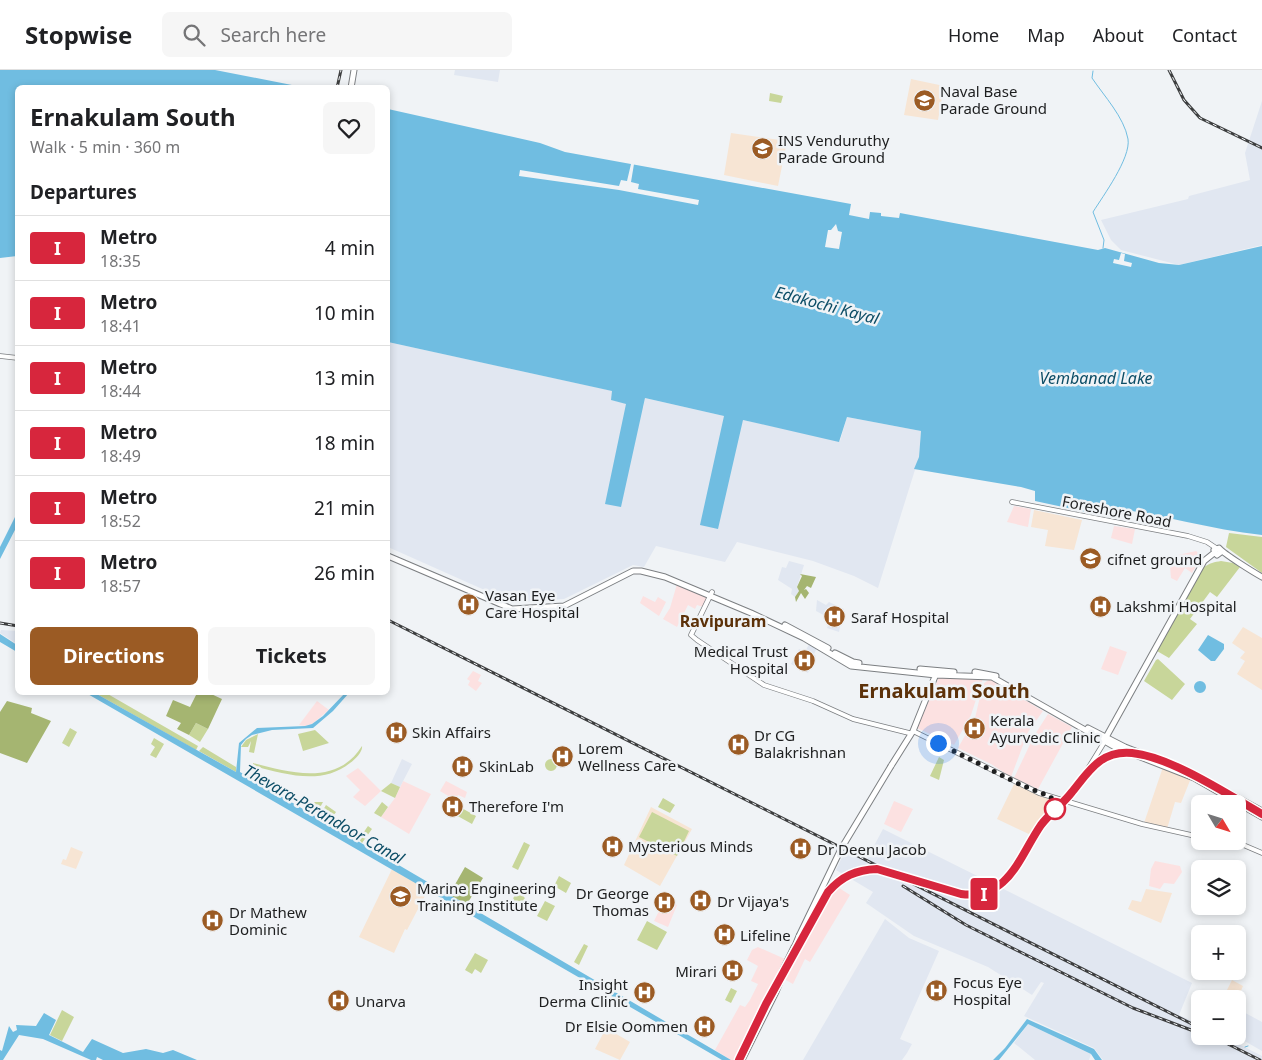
<!DOCTYPE html>
<html lang="en">
<head>
<meta charset="utf-8">
<style>
	body { margin:0; font-family:"Noto Sans",sans-serif; background:#f6f6f6; color:#202124; height:100vh; display:flex; flex-direction:column; font-size:19px; white-space:nowrap }
	* { box-sizing:border-box; margin:0 }
	p { font-size:16px; color:#757577 }
	.icon { flex:none; width:28px; height:28px; fill:none; stroke:currentColor; stroke-width:2; stroke-linecap:round; stroke-linejoin:round }
	.map { position:relative; flex:1; overflow:hidden }
	.sheet { position:absolute; left:15px; top:15px; width:375px; height:610px; display:flex; flex-direction:column; background:#fff; border-radius:8px; box-shadow:0 2px 8px #0003 }
	.sheet>* { flex:none }
	.badge { padding:0 10px; border-radius:4px; font-size:18px; line-height:32px }
	.needle { width:32px; rotate:128deg }
	.tools { position:absolute; left:1191px; top:725px; display:grid; gap:10px }
	.tools a { display:grid; place-items:center; width:55px; height:55px; border-radius:8px; background:#fff; box-shadow:0 2px 8px #0003; font-size:25px }
	.you { position:absolute; width:25px; height:25px; margin:-12px; border:4px solid #fff; border-radius:50%; background:#1a73e8; box-shadow:0 0 0 8px #1a73e833 }
	.map>.badge { position:absolute; translate:-50% -50%; box-shadow:0 0 0 2px #fff }
	h2 { padding:0 15px; font-size:19px; line-height:45px }
	.round { display:grid; place-items:center; flex:none; width:52px; height:52px; border-radius:8px; background:#f6f6f6 }
	.overview { display:flex; align-items:center; justify-content:space-between; height:85px; padding:0 15px }
	h1 { font-size:24px; font-weight:700; line-height:38px }
	.button { display:flex; gap:10px; margin-top:auto; padding:10px 15px }
	.button a { flex:1; height:58px; border-radius:8px; background:#9b5b24; color:#fff; font-size:20px; font-weight:700; line-height:58px; text-align:center }
	.button a+a { background:#f6f6f6; color:#202124 }
	ul { padding:0; list-style:none }
	li { display:flex; align-items:center; gap:15px; height:65px; padding:0 15px; border-top:1px solid #e0e0e0 }
	li div { flex:1 }
	li b { display:block; font-size:19px }
	li em { font-style:normal }
	li .badge { min-width:55px; font-weight:700; text-align:center }
	header { display:flex; align-items:center; gap:30px; box-sizing:border-box; height:70px; padding:0 25px; background:#fff; border-bottom:1px solid #e0e0e0 }
	header strong { font-size:24px }
	nav { display:flex; gap:28px; margin-inline-start:auto; font-size:18px }
	.search { width:350px; height:45px; background:#f6f6f6; display:flex; align-items:center; gap:12px; box-sizing:border-box; padding:0 18px; border-radius:8px; color:#757577; font-size:19px }
	.map>svg:first-child { display:block }
	.commercial { fill:#fce1e1 }
	.built { fill:#e1e7f1 }
	.education { fill:#f7e5d4 }
	.green { fill:#c8d69a }
	.forest { fill:#a5b571 }
	.water { fill:#70bde1 }
	.pier { fill:#f0f3f6 }
	.lines { fill:none; stroke-linecap:round; stroke-linejoin:round }
	.stream { stroke:#70bde1; stroke-width:1 }
	.secondary-casing { stroke:#7c7f82; stroke-width:5.5 }
	.primary-casing { stroke:#7c7f82; stroke-width:7 }
	.secondary { stroke:#fff; stroke-width:4 }
	.primary { stroke:#fff; stroke-width:5 }
	.rail-casing { stroke:#3d3e3f; stroke-width:3 }
	.rail { stroke:#f0f3f6; stroke-width:1; stroke-dasharray:4; stroke-linecap:butt }
	.primary-bridge-casing { stroke:#7c7f82; stroke-width:7; stroke-linecap:butt }
	.primary-bridge { stroke:#fff; stroke-width:5 }
	.line-casing { stroke:#fff; stroke-width:11 }
	.line { stroke:#d7263d; stroke-width:8 }
	.walk { stroke:#1d1e1f; stroke-width:5; stroke-dasharray:0 9 }
	.stop-dot { fill:#fff; stroke:#d7263d; stroke-width:2.5 }
	.labels { text-anchor:middle; dominant-baseline:central; stroke-width:5; stroke-linejoin:round; paint-order:stroke }
	.poi-label { font-size:15px; fill:#1d1e1f; stroke:#f0f3f6; text-anchor:start }
	.street-label { font-size:15px; fill:#1d1e1f; stroke:#f0f3f6 }
	.water-label { font-size:16px; font-style:italic; fill:#0c4d66; stroke:#f0f3f6 }
	.neighbourhood-label { font-size:16px; font-weight:bold; fill:#5c3109; stroke:#f0f3f6 }
	.district-label { font-size:20px; font-weight:bold; fill:#5c3109; stroke:#f0f3f6 }
</style>
</head>
<body>
<header>
<strong>Stopwise</strong>
<div class="search"><svg class="icon" aria-label="search" viewBox="0 0 24 24"><circle cx="10" cy="10" r="6"/><path d="M15 15l6 6"/></svg>Search here</div>
<nav><a>Home</a><a>Map</a><a>About</a><a>Contact</a></nav>
</header>
<div class="map">
<svg width="1262" height="990" viewBox="0 0 1262 990">
	<rect width="100%" height="100%" fill="#f0f3f6"/>
	<path class="commercial" d="M1014,436L1031,439L1028,457L1007,452Z
		M1114,456L1135,459L1132,474L1111,468Z
		M1196,481L1202,486L1192,503L1185,498L1177,511L1171,508L1170,496L1173,489L1178,485Z
		M677,514L706,526V530L703,537L697,535L695,539L688,535L677,557L663,549L670,538Z
		M643,526L655,532L658,527L666,532L659,546L640,533Z
		M1110,576L1127,582L1118,605L1101,599Z
		M473,601L481,605L478,611L482,613L476,621L468,615L470,611L467,609Z
		M939,607L983,608L971,645L954,675L917,658Z
		M990,609L1043,641L1028,662L1011,707L991,694L958,678L975,648L983,614Z
		M317,631L329,640L312,654L305,656L299,655Z
		M1048,644L1072,657L1038,719L1014,708L1034,666Z
		M358,698L381,721L365,736L353,727L360,720L346,706Z
		M403,711L431,724L409,764L381,747L395,728Z
		M446,711L467,722L465,728L458,725L455,730L440,721Z
		M894,731L913,739L901,762L884,754Z
		M1155,791L1180,796L1182,802L1174,814L1164,813L1160,819L1149,816L1151,799Z
		M830,812L850,825L810,892L805,889L793,914L784,909Z
		M665,829L677,835L668,857L654,851Z
		M758,877L785,889L736,990H731L715,980L740,935L745,937L750,930L758,914L751,911L758,896L747,890L752,880Z"/>
	<path class="built" d="M455,0H500L498,12L454,5Z
		M1262,31V175L1179,195L1121,180L1111,170L1101,150L1188,129L1189,126L1250,110L1245,83Z
		M388,272L613,321L612,330L643,338L645,328L724,346L741,355L743,350L840,371L847,347L921,361L919,387L878,518L854,506L813,491L737,472L725,492L656,476L644,497L633,495L564,529L522,532L507,530L388,477Z
		M789,491L804,495L797,517L799,521L795,527L791,524L792,519L778,510L782,497L786,498Z
		M1099,525L1110,530L1104,546L1089,540Z
		M817,530L826,535L829,532L844,539L839,562L827,558L831,549L816,541Z
		M1,560L17,561V574L0,563Z
		M809,574L817,578L814,584L816,586L808,603L791,594L799,579L805,582Z
		M402,689L412,694L400,717L391,713Z
		M883,759L1192,913L1179,945L1200,955V966H1223L1262,986V990H1103L1094,978L1024,946L1044,913L1041,912L1032,925L988,897L914,866L866,833L873,822L836,800L843,785L826,775L828,771L867,789Z
		M885,849L909,868L939,881L900,969L912,974L907,983L902,990H803Z
		M1238,939L1262,952V981L1236,966Z
		M1028,954L1091,984L1089,990H1035L1014,973Z"/>
	<path class="education" d="M911,9L944,16L938,50L904,45Z
		M731,63L787,71L778,116L724,105Z
		M1034,440L1082,450L1074,480L1045,476L1048,460L1031,457Z
		M1083,481L1095,485V493L1086,495L1084,490L1089,488L1081,484Z
		M1243,557L1262,568V620L1237,604L1245,591L1240,588L1245,582L1232,573Z
		M1163,697L1191,708L1181,733L1175,732L1167,759L1144,753Z
		M1014,714L1051,730L1033,766L997,749Z
		M651,737L692,759L660,816L624,795Z
		M71,777L83,782L76,799L61,794L63,789L66,790Z
		M392,799L428,820L407,860L405,859L394,883L359,867Z
		M1146,819L1172,823L1161,853L1128,839L1132,830L1141,832Z
		M1232,910L1243,916L1240,923L1234,920L1230,929H1218L1219,926L1223,928Z
		M606,958L630,972L620,990L595,979Z"/>
	<path class="green" d="M770,23L783,26L781,33L769,31Z
		M1229,463L1262,467V503L1226,477Z
		M1221,491L1233,493L1240,497L1217,527L1210,522L1190,549L1197,554L1169,588L1157,581C1168,561 1189,512 1203,498C1209,493 1215,492 1221,491Z
		M1158,589L1185,614L1172,630L1144,611L1156,590Z
		M95,623H106L198,676L196,680Z
		M196,653L208,659L200,672L189,665Z
		M70,658L77,662L69,677L62,673Z
		M315,660L329,673L303,681L298,664Z
		M258,664L254,683L249,682L251,671L248,677H241L246,670Z
		M154,668L164,674L156,688L150,685L155,677L151,674Z
		M362,676C363,681 356,689 350,693C321,716 286,704 253,696V693C291,703 337,716 362,676Z
		M203,677L236,697V702L199,681Z
		M939,687L944,690L939,710L930,706Z
		M545 695a6 6 0 1 1 12 0a6 6 0 1 1-12 0Z
		M391,713L400,717L395,728L381,721Z
		M663,728L675,735L670,743L658,737Z
		M313,732H323L316,745L303,739L304,736L309,739Z
		M382,732L388,737L381,747L374,743Z
		M326,735L336,742L329,752L319,747Z
		M458,736L476,746L472,754L454,744Z
		M652,742L689,761L677,786L639,767Z
		M368,756L372,759L362,773L359,769Z
		M524,772L530,775L518,800L512,797Z
		M559,806L571,813L566,823L554,816Z
		M513 830a6 6 0 1 1 12 0a6 6 0 1 1-12 0Z
		M545,831L555,836L547,851L537,846Z
		M647,851L667,862L657,880L637,870Z
		M584,874L588,876L579,895L574,892Z
		M475,883L488,890L481,903L475,899L472,904L465,900Z
		M731,918L737,921L731,933L725,930Z
		M62,940L74,947L62,971L50,965Z"/>
	<path class="forest" d="M800,504L816,507L811,518L807,516L804,520L806,519L809,523L805,529L801,523L796,532L795,527L799,521L797,517L802,506Z
		M197,623H209L222,629L208,659L196,653L189,665L177,659L181,653L166,646L173,630L190,637Z
		M7,631L32,638L31,643L51,651L27,693L0,683V642Z
		M465,797L483,808L467,834L449,825Z"/>
	<path class="water" d="M0,0H215L302,17L18,18L17,186L0,188Z
		M388,39L540,73L565,82L851,134L849,145L869,149L870,142L881,143V146L899,148L900,143L1098,180L1105,178L1159,193L1179,195L1262,176V465C1205,459 1151,441 1094,436L1091,443L1035,431V421L1021,417L914,399L919,387L921,361L847,347L839,372L743,350L718,459L700,455L724,346L645,328L621,437L605,434L626,334L611,330L612,321L388,272Z
		M17,443V456L0,489V477Z
		M0,564L17,575V582L0,572Z
		M1208,565L1224,574V579L1215,591H1211L1198,580Z
		M1194 617a6 6 0 1 1 12 0a6 6 0 1 1-12 0Z
		M86,623H95L236,702L239,673L257,658L305,656L312,654L323,646L345,623H349L333,641L313,658L272,660L252,665L246,669L241,675L240,702L731,990H722Z
		M44,943L56,950L49,965L83,982L92,969L123,983L146,979L163,983L173,980L197,990H103L97,987L96,990H91L43,969L19,965L3,990H0V980L2,981L9,956L13,962L17,960L16,955L36,956Z
		M1027,949L1094,979L1102,990H1095L1091,984L1028,954L999,990H993L1005,978Z"/>
	<path class="pier" d="M631,94H634L631,112L639,114L638,119L699,130L698,135L619,120L519,106L520,100L619,116L621,110L627,111Z
		M836,154L838,161L842,162L839,179L825,177L828,160H831Z
		M1121,183L1125,184L1124,191L1132,193L1131,197L1113,193L1114,189L1119,190Z"/>
	<g class="lines">
		<path class="stream" d="M1093,1L1092,8C1104,26 1124,47 1128,69C1131,88 1103,126 1093,142L1104,170L1103,178
			M1245,977L1248,976"/>
		<defs>
			<path id="secondary" d="M0,286L18,288
				M1012,432L1188,466L1207,472L1216,478
				M712,522L691,565L697,570L764,615L813,631L853,649L909,663
				M913,661L1039,723L1142,754L1200,767
				M1068,731L1105,671
				M1224,771L1241,774L1262,783"/>
			<path id="primary" d="M351,18L354,0
				M1221,482L1217,485L1214,480L1219,478C1224,484 1253,502 1262,507
				M388,486L512,539L564,536L633,501H641L665,507L751,543L804,568L851,596L936,605L992,607L1115,677L1194,708L1262,747
				M785,555L828,578
				M835,583L853,592L859,593
				M920,599L954,602
				M975,602L996,606
				M1088,658L1125,677L1194,704L1262,741
				M1105,669L1204,491L1214,483
				M891,696L913,661L936,604
				M754,959L794,877
				M742,990L776,922L799,866"/>
		</defs>
		<use href="#secondary" class="secondary-casing"/>
		<use href="#primary" class="primary-casing"/>
		<use href="#secondary" class="secondary"/>
		<use href="#primary" class="primary"/>
		<defs>
			<path id="rail" d="M1169,0L1184,30L1200,48L1262,78
				M337,18L341,0
				M388,550L1200,958
				M0,553L18,556
				M916,810C938,817 963,830 986,823C1014,815 1025,779 1040,757C1047,745 1059,738 1068,727C1088,707 1093,681 1129,683C1167,685 1228,725 1262,744
				M903,816L966,855L1133,938L1191,960
				M1212,966L1260,990
				M739,990L766,934L828,822C842,806 858,798 880,800"/>
		</defs>
		<use href="#rail" class="rail-casing"/>
		<use href="#rail" class="rail"/>
		<defs>
			<path id="primary-bridge" d="M799,866L841,779L891,696"/>
		</defs>
		<use href="#primary-bridge" class="primary-bridge-casing"/>
		<use href="#primary-bridge" class="primary-bridge"/>
	</g>
	<g class="lines">
		<defs>
			<path id="line" d="M739,990L766,934L828,822C842,806 856,800 877,799L961,824C1009,830 1019,787 1041,755C1050,743 1063,734 1072,722C1089,701 1101,680 1132,683C1171,687 1227,724 1262,744"/>
		</defs>
		<use href="#line" class="line-casing"/>
		<use href="#line" class="line"/>
		<path class="walk" d="M938,673L1019,714L1051,727L1055,739"/>
	</g>
	<defs>
		<symbol id="university-disc" viewBox="-11 -11 22 22"><circle r="9.5" fill="#9b5b24" stroke="#f0f3f6"/><path d="M0-5L7-2L0 1L-7-2ZM-4 1L0 2.5L4 1V4Q0 6-4 4Z" fill="#fff"/></symbol>
		<symbol id="hospital-disc" viewBox="-11 -11 22 22"><circle r="9.5" fill="#9b5b24" stroke="#f0f3f6"/><path d="M-5-5h3v3.5h4V-5h3V5h-3V1.5h-4V5h-3Z" fill="#fff"/></symbol>
	</defs>
	<g fill-rule="evenodd">
		<use href="#university-disc" x="912" y="18" width="25" height="25"/>
		<use href="#university-disc" x="750" y="66" width="25" height="25"/>
		<use href="#university-disc" x="1078" y="476" width="25" height="25"/>
		<use href="#hospital-disc" x="456" y="522" width="25" height="25"/>
		<use href="#hospital-disc" x="1088" y="524" width="25" height="25"/>
		<use href="#hospital-disc" x="822" y="534" width="25" height="25"/>
		<use href="#hospital-disc" x="792" y="578" width="25" height="25"/>
		<use href="#hospital-disc" x="962" y="646" width="25" height="25"/>
		<use href="#hospital-disc" x="384" y="650" width="25" height="25"/>
		<use href="#hospital-disc" x="726" y="662" width="25" height="25"/>
		<use href="#hospital-disc" x="550" y="674" width="25" height="25"/>
		<use href="#hospital-disc" x="450" y="684" width="25" height="25"/>
		<use href="#hospital-disc" x="440" y="724" width="25" height="25"/>
		<use href="#hospital-disc" x="600" y="764" width="25" height="25"/>
		<use href="#hospital-disc" x="788" y="766" width="25" height="25"/>
		<use href="#university-disc" x="388" y="814" width="25" height="25"/>
		<use href="#hospital-disc" x="688" y="818" width="25" height="25"/>
		<use href="#hospital-disc" x="652" y="820" width="25" height="25"/>
		<use href="#hospital-disc" x="200" y="838" width="25" height="25"/>
		<use href="#hospital-disc" x="712" y="852" width="25" height="25"/>
		<use href="#hospital-disc" x="720" y="888" width="25" height="25"/>
		<use href="#hospital-disc" x="924" y="908" width="25" height="25"/>
		<use href="#hospital-disc" x="632" y="910" width="25" height="25"/>
		<use href="#hospital-disc" x="326" y="918" width="25" height="25"/>
		<use href="#hospital-disc" x="692" y="944" width="25" height="25"/>
	</g>
	<circle class="stop-dot" cx="1055" cy="739" r="10"/>
	<g class="labels">
		<g class="poi-label">
			<text x="940" y="21">Naval Base<tspan x="940" dy="17">Parade Ground</tspan></text>
			<text x="778" y="70">INS Venduruthy<tspan x="778" dy="17">Parade Ground</tspan></text>
			<text x="1107" y="489">cifnet ground</text>
			<text x="485" y="525">Vasan Eye<tspan x="485" dy="17">Care Hospital</tspan></text>
			<text x="1116" y="536">Lakshmi Hospital</text>
			<text x="851" y="547">Saraf Hospital</text>
			<text x="788" y="581" text-anchor="end">Medical Trust<tspan x="788" dy="17">Hospital</tspan></text>
			<text x="990" y="650">Kerala<tspan x="990" dy="17">Ayurvedic Clinic</tspan></text>
			<text x="412" y="662">Skin Affairs</text>
			<text x="754" y="665">Dr CG<tspan x="754" dy="17">Balakrishnan</tspan></text>
			<text x="578" y="678">Lorem<tspan x="578" dy="17">Wellness Care</tspan></text>
			<text x="479" y="696">SkinLab</text>
			<text x="469" y="736">Therefore I'm</text>
			<text x="628" y="776">Mysterious Minds</text>
			<text x="817" y="779">Dr Deenu Jacob</text>
			<text x="417" y="818">Marine Engineering<tspan x="417" dy="17">Training Institute</tspan></text>
			<text x="649" y="823" text-anchor="end">Dr George<tspan x="649" dy="17">Thomas</tspan></text>
			<text x="717" y="831">Dr Vijaya's</text>
			<text x="229" y="842">Dr Mathew<tspan x="229" dy="17">Dominic</tspan></text>
			<text x="740" y="865">Lifeline</text>
			<text x="717" y="901" text-anchor="end">Mirari</text>
			<text x="953" y="912">Focus Eye<tspan x="953" dy="17">Hospital</tspan></text>
			<text x="628" y="914" text-anchor="end">Insight<tspan x="628" dy="17">Derma Clinic</tspan></text>
			<text x="355" y="931">Unarva</text>
			<text x="688" y="956" text-anchor="end">Dr Elsie Oommen</text>
		</g>
		<g class="street-label">
			<text transform="translate(1117 441) rotate(11)">Foreshore Road</text>
		</g>
		<g class="water-label">
			<text transform="translate(827 235) rotate(15)">Edakochi Kayal</text>
			<text x="1096" y="308">Vembanad Lake</text>
			<text transform="translate(324 744) rotate(30)">Thevara-Perandoor Canal</text>
		</g>
		<g class="neighbourhood-label">
			<text x="723" y="551">Ravipuram</text>
		</g>
		<g class="district-label">
			<text x="944" y="620">Ernakulam South</text>
		</g>
	</g>
</svg>
<div class="tools">
<a><svg class="needle" viewBox="-14 -14 28 28"><path d="M0-13l5 13h-10z" fill="#e53935"/><path d="M0 13l5-13h-10z" fill="#757577"/></svg></a>
<a><svg class="icon" aria-label="layers" viewBox="0 0 24 24"><path d="M12 4l9 5-9 5-9-5zM3 14l9 5 9-5"/></svg></a>
<a>+</a>
<a>−</a>
</div>
<div class="you" style="left:938px;top:673px"></div>
<b class="badge" style="left:984px;top:824px;background:#d7263d;color:#fff">I</b>
<section class="sheet">
<div class="overview"><div><h1>Ernakulam South</h1><p>Walk · 5 min · 360 m</p></div><a class="round"><svg class="icon" aria-label="heart" viewBox="0 0 24 24"><path d="M12 20l-8-8c-3-5 5-10 8-4 3-6 11-1 8 4z"/></svg></a></div>
<h2>Departures</h2>
<ul>
<li><span class="badge" style="background:#d7263d;color:#fff">I</span><div><b>Metro</b><p>18:35</p></div><em>4 min</em></li>
<li><span class="badge" style="background:#d7263d;color:#fff">I</span><div><b>Metro</b><p>18:41</p></div><em>10 min</em></li>
<li><span class="badge" style="background:#d7263d;color:#fff">I</span><div><b>Metro</b><p>18:44</p></div><em>13 min</em></li>
<li><span class="badge" style="background:#d7263d;color:#fff">I</span><div><b>Metro</b><p>18:49</p></div><em>18 min</em></li>
<li><span class="badge" style="background:#d7263d;color:#fff">I</span><div><b>Metro</b><p>18:52</p></div><em>21 min</em></li>
<li><span class="badge" style="background:#d7263d;color:#fff">I</span><div><b>Metro</b><p>18:57</p></div><em>26 min</em></li>
</ul>
<div class="button"><a>Directions</a><a>Tickets</a></div>
</section>
</div>
</body>
</html>
